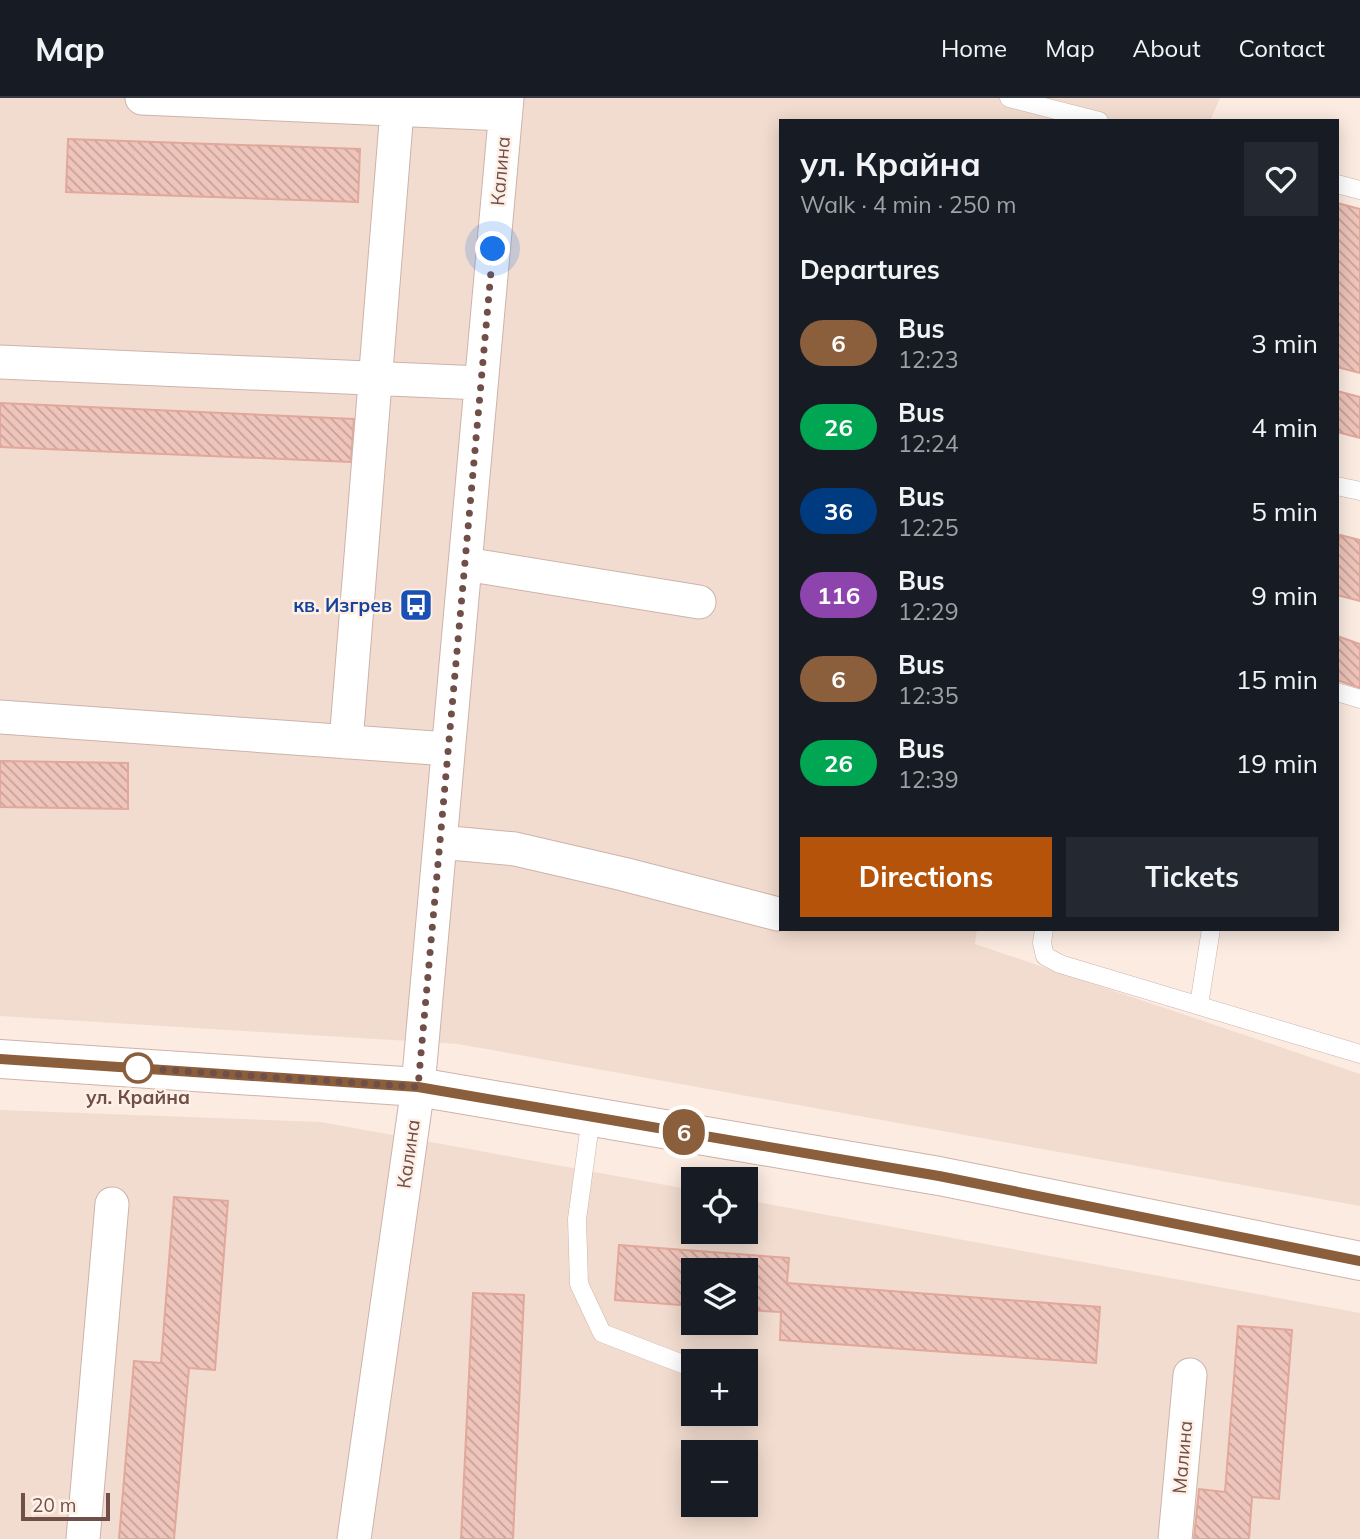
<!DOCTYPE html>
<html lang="en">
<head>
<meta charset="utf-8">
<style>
	body { margin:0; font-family:Mulish,sans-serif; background:#242831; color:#f1f3f6; height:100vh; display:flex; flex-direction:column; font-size:26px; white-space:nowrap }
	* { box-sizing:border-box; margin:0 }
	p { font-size:23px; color:#9ea1a6 }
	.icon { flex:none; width:38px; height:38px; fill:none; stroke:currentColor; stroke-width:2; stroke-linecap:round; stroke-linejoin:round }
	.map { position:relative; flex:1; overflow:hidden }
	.side { position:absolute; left:779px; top:21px; width:560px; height:812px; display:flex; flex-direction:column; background:#171b24; border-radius:0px; box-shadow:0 4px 18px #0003 }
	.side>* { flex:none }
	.badge { padding:0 14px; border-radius:23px; font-size:24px; line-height:46px }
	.buttons { position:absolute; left:681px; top:1069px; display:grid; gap:14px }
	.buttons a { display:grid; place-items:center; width:77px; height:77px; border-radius:0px; background:#171b24; box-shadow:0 4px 18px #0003; font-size:35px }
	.scale { position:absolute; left:21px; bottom:18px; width:89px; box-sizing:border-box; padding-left:7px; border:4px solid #704f49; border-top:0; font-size:19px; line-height:24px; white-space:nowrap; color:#704f49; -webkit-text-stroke:5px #fef0e6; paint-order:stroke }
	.you { position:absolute; width:35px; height:35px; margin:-18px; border:5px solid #fff; border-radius:50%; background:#1a73e8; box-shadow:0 0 0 10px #1a73e833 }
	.map>.badge { position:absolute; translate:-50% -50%; box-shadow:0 0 0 4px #fff }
	h2 { padding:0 21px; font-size:26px; line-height:63px }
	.round { display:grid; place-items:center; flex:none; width:74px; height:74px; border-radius:0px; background:#242831 }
	.overview { display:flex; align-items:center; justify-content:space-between; height:119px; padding:0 21px }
	h1 { font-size:33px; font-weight:700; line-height:52px }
	.cta { display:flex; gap:14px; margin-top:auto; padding:14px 21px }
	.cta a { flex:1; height:80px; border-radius:0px; background:#b45309; color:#fff; font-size:28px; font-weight:700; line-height:80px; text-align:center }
	.cta a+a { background:#242831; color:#f1f3f6 }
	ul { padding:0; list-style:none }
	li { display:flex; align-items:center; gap:21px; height:84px; padding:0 21px }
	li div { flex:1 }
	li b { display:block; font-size:26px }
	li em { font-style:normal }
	li .badge { min-width:77px; font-weight:700; text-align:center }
	header { display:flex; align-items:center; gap:42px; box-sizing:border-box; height:98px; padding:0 35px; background:#171b24; border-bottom:2px solid #363941 }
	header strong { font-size:33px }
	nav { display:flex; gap:38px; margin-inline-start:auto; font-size:24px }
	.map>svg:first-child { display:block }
	.residential { fill:#f2dccf; fill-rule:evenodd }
	.building { fill:url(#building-back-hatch); stroke:#e1a89b; stroke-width:2 }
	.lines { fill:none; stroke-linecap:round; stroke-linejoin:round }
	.lane-casing { stroke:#cdb3ab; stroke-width:19 }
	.street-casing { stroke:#cdb3ab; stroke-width:35 }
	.secondary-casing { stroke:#d0b2a8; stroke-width:40 }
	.lane { stroke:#fff; stroke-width:18 }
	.street { stroke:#fff; stroke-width:33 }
	.secondary { stroke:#fff; stroke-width:38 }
	.line-casing { stroke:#fff; stroke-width:16 }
	.line { stroke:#8b5e3c; stroke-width:10 }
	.walk { stroke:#704f49; stroke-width:7; stroke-dasharray:0 12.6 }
	.stop-dot { fill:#fff; stroke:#8b5e3c; stroke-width:3.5 }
	.labels { text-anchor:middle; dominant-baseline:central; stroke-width:5; stroke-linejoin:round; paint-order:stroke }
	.street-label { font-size:19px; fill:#704f49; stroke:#fef0e6 }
	.transit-label { font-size:19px; font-weight:bold; fill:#164399; stroke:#fef0e6; text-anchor:end }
	.stop-label { font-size:19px; font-weight:bold; fill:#704f49; stroke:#fef0e6 }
</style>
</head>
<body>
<header>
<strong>Map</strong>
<nav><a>Home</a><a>Map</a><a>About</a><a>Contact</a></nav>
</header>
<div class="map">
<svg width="1360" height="1441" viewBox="0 0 1360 1441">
	<defs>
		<pattern id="building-back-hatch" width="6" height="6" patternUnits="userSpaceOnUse" patternTransform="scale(1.75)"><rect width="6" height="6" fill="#efc4ba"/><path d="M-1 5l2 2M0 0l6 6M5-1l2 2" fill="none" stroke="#c6a299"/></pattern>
	</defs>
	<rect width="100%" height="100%" fill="#fbebe1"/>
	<path class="residential" d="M0,0H1220L1210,23H780V831H977L975,846L1360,976V1108L458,946L0,918Z
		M0,1012L321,1024L693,1092V1134H746V1102L1360,1215V1441H0ZM693,1172H746V1225H693ZM693,1264H746V1316H693ZM693,1354H746V1407H693Z"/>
	<path class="building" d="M68,41L360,51L358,104L66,94Z
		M1337,105L1360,111V275L1337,269Z
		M1337,293L1360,299V340L1337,334Z
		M0,305L354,321L351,364L0,349Z
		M1340,437L1360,442V503L1337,497V450Z
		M1337,538L1360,546V590L1337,582Z
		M0,663L128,665V711L0,709Z
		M174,1099L228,1103L215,1272L189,1270L174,1441H119L134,1263L161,1265Z
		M619,1147L789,1160L787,1185L1100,1209L1096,1265L780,1242L781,1214L746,1212V1172H693V1208L615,1202Z
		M473,1195L524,1197L513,1441H461Z
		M1238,1228L1292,1232L1279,1401L1252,1399L1249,1441H1194L1199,1391L1225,1394Z"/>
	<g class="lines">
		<defs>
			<path id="lane" d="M1009,0L1099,23
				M1337,86L1360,92
				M1337,388L1360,393
				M1337,594L1360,601
				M1044,831L1042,845L1045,858L1060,866L1360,956
				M1199,907L1211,831
				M591,1019L577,1121L579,1186L602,1235L693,1270"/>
			<path id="street" d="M142,0L505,16
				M0,264L481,285
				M465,466L699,504
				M0,619L448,651
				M346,644L398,0
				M440,744L515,751L623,776L778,816
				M83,1441L112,1106
				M354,1441L418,989L507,0
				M1175,1441L1190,1277"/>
			<path id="secondary" d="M0,961L418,989L939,1078L1360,1163"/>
		</defs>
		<use href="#lane" class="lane-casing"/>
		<use href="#street" class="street-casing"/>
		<use href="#secondary" class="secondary-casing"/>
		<use href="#lane" class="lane"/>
		<use href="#street" class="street"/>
		<use href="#secondary" class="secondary"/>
	</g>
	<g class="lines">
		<defs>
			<path id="line" d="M0,961L418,989L939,1078L1360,1163"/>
		</defs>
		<use href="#line" class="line-casing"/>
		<use href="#line" class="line"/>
		<path class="walk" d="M138,970L418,989L493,151"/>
	</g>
	<defs>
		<symbol id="bus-square" viewBox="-11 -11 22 22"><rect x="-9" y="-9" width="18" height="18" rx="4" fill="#1a4fb4" stroke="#fef0e6"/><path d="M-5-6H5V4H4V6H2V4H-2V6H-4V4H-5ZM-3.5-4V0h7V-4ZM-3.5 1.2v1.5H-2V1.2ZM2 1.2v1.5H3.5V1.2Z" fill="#fff"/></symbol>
	</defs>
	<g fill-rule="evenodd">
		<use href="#bus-square" x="397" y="488" width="38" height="38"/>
	</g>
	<circle class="stop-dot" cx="138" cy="970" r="14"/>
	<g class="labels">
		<g class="street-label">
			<text transform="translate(500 73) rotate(-85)">Калина</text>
			<text transform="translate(408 1056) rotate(-82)">Калина</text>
			<text transform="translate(1182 1359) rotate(-85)">Малина</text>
		</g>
		<g class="transit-label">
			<text x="392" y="507">кв. Изгрев</text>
		</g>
		<g class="stop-label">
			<text x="138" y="999">ул. Крайна</text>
		</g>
	</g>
</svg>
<div class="buttons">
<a><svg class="icon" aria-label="locate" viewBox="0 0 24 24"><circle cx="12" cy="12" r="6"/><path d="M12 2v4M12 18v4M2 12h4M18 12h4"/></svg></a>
<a><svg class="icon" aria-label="layers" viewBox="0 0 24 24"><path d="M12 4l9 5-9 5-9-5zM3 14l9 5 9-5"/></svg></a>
<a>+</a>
<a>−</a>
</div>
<div class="scale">20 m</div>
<div class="you" style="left:493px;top:151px"></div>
<b class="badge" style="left:684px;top:1034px;background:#8b5e3c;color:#fff">6</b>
<section class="side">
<div class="overview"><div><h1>ул. Крайна</h1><p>Walk · 4 min · 250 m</p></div><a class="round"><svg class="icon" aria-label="heart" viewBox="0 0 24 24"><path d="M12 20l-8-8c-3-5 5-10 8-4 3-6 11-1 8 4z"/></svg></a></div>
<h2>Departures</h2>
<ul>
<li><span class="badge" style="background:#8b5e3c;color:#fff">6</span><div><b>Bus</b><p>12:23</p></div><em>3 min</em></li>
<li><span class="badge" style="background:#00a651;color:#fff">26</span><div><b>Bus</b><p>12:24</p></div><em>4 min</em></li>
<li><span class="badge" style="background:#003b80;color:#fff">36</span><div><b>Bus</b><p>12:25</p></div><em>5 min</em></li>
<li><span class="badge" style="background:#8e44ad;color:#fff">116</span><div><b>Bus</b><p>12:29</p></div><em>9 min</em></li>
<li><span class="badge" style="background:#8b5e3c;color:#fff">6</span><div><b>Bus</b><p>12:35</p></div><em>15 min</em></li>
<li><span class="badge" style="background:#00a651;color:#fff">26</span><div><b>Bus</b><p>12:39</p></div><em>19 min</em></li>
</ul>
<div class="cta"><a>Directions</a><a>Tickets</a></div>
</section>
</div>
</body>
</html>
